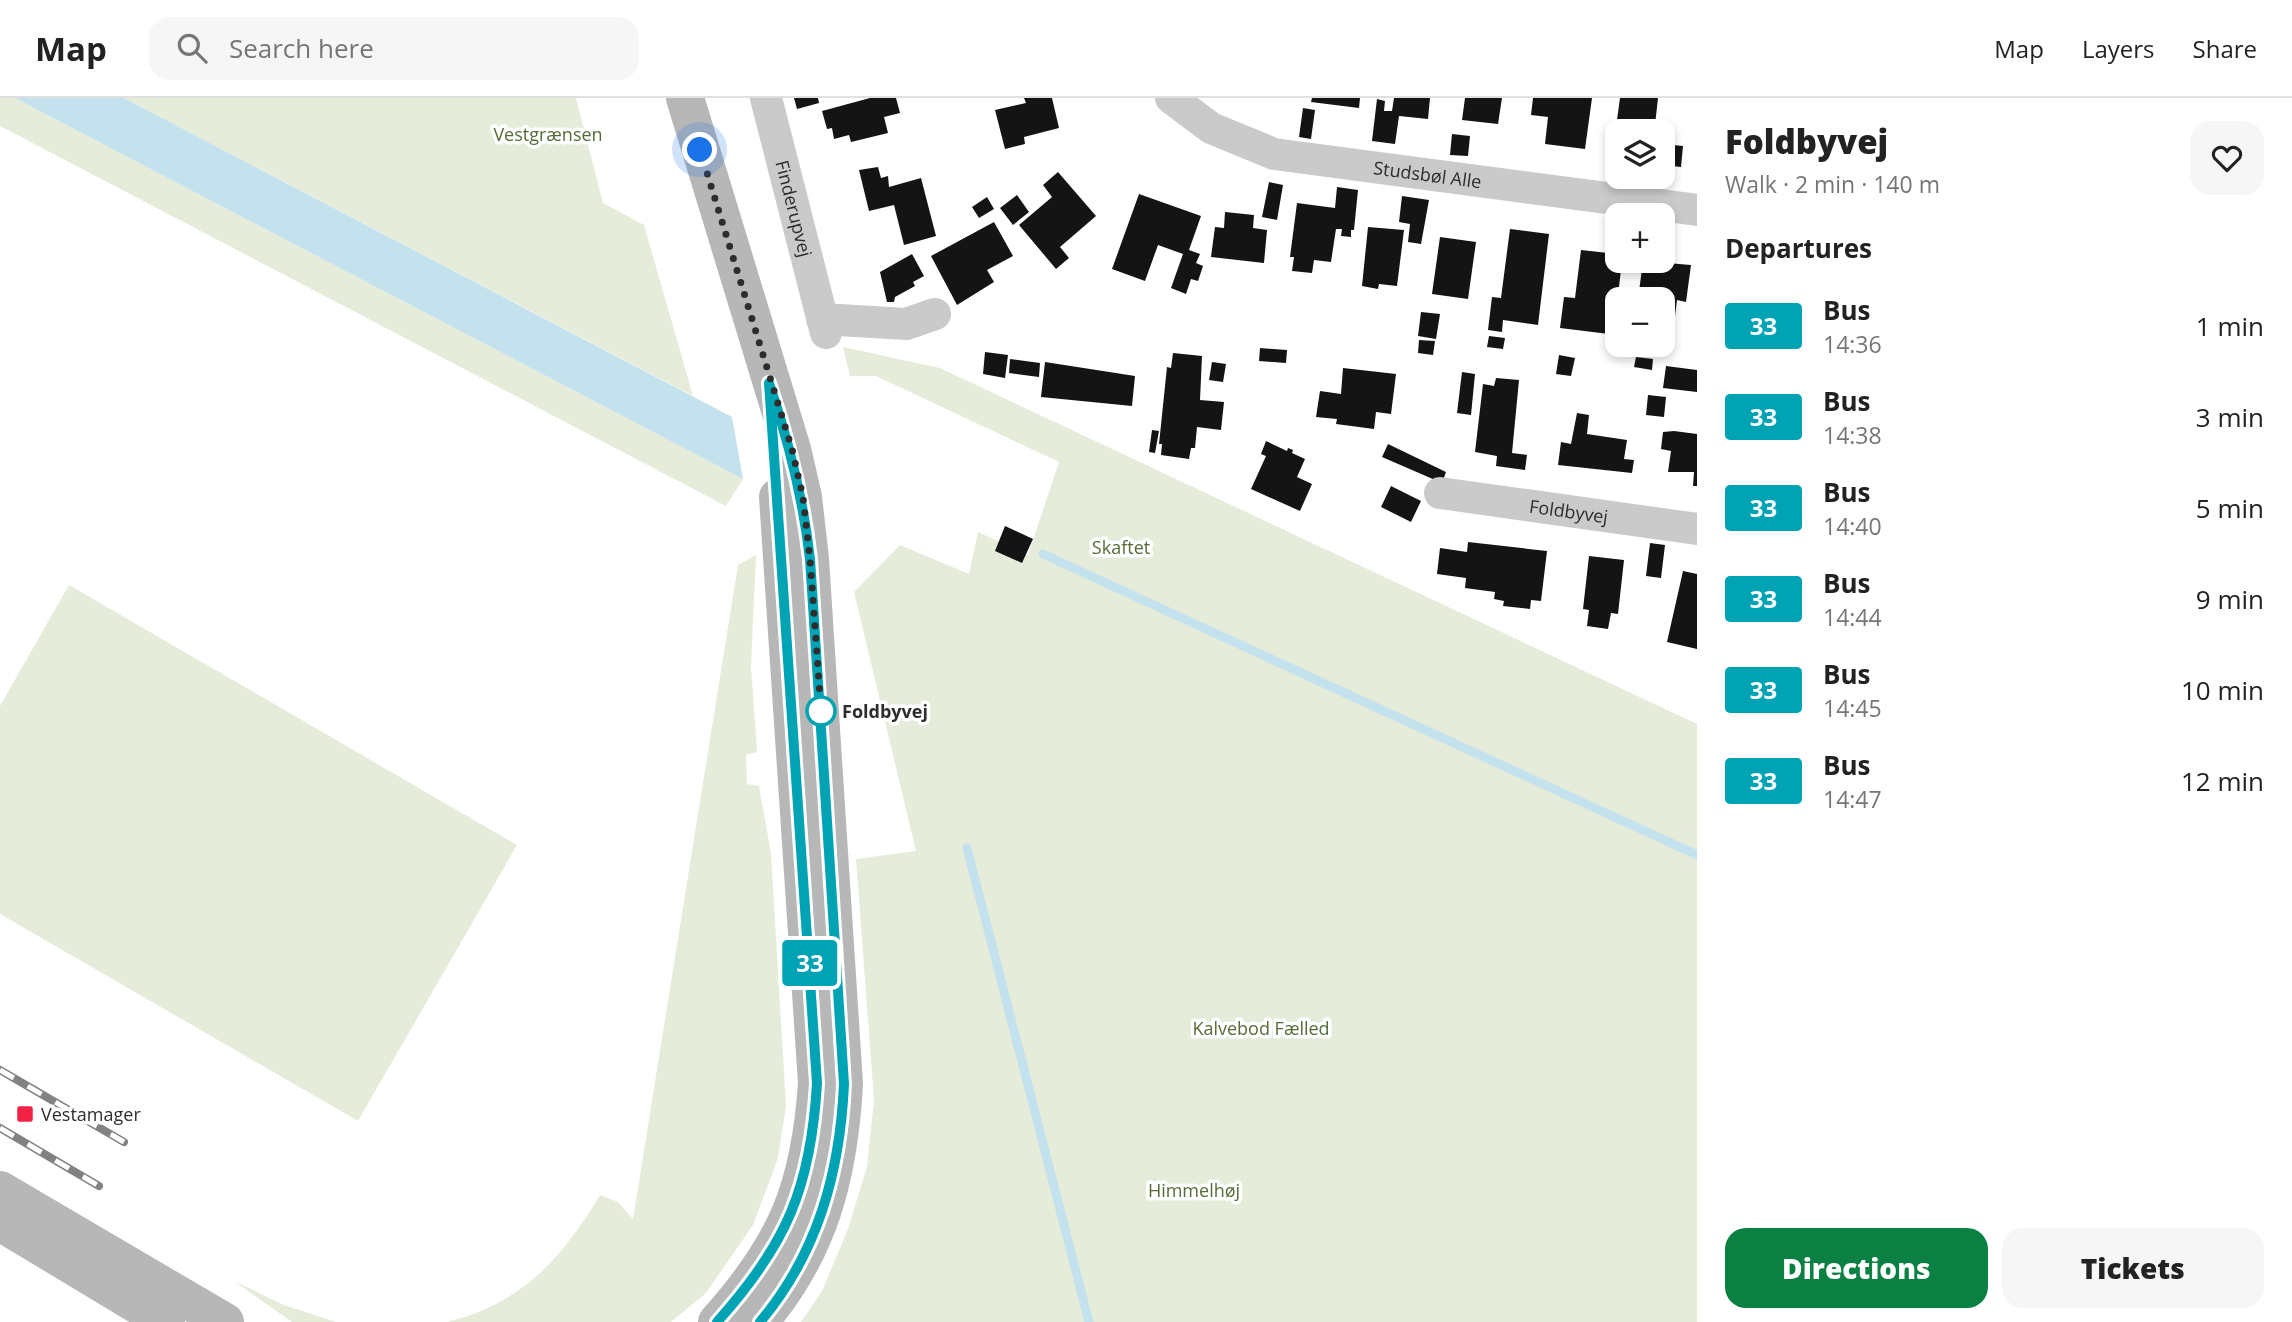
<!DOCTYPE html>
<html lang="en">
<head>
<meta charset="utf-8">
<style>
	body { margin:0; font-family:"Open Sans",sans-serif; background:#f6f6f6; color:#222; height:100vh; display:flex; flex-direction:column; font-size:26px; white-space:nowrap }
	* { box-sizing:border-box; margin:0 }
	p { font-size:23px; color:#767676 }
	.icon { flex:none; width:38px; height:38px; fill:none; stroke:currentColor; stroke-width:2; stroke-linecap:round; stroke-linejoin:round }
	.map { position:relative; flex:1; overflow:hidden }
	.panel { display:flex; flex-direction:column; background:#fff; width:595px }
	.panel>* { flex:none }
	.badge { padding:0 14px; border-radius:5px; font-size:24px; line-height:46px }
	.fabs { position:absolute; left:1605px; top:21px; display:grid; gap:14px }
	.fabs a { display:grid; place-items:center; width:70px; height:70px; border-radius:14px; background:#fff; box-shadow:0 4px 10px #0003; font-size:35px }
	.you { position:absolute; width:35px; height:35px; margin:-18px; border:5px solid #fff; border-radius:50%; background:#1a73e8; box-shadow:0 0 0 10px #1a73e833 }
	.map>.badge { position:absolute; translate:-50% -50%; box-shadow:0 0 0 4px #fff }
	h2 { padding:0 28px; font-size:26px; line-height:63px }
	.round { display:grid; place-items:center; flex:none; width:74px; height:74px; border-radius:21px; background:#f6f6f6 }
	.head { display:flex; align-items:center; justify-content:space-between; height:119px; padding:0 28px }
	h1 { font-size:33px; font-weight:800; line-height:52px }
	.cta { display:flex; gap:14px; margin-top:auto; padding:14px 28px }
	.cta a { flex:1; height:80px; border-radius:21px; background:#0b8043; color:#fff; font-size:28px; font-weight:800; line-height:80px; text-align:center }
	.cta a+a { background:#f6f6f6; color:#222 }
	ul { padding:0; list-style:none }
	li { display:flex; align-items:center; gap:21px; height:91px; padding:0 28px }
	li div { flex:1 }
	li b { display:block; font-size:26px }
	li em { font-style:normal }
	li .badge { min-width:77px; font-weight:700; text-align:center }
	header { display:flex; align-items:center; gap:42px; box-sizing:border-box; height:98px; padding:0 35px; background:#fff; border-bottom:2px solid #e0e0e0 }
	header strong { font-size:33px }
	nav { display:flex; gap:38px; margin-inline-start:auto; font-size:24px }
	.search { width:490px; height:63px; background:#f6f6f6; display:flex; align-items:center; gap:18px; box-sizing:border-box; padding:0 24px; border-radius:21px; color:#767676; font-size:26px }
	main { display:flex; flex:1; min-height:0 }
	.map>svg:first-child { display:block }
	.green { fill:#e5ecda }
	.water { fill:#c4e1ee }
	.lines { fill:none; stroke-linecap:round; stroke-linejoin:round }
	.stream { stroke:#c4e1ee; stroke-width:9 }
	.building { fill:#141414 }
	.street { stroke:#cacaca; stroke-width:32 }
	.secondary { stroke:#b7b7b7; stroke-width:38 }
	.rail-casing { stroke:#828282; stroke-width:8 }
	.rail { stroke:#fff; stroke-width:5; stroke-dasharray:16; stroke-linecap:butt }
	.line-casing { stroke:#fff; stroke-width:16 }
	.line { stroke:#00a3b4; stroke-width:10 }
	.walk { stroke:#2d2d2d; stroke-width:7; stroke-dasharray:0 12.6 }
	.stop-dot { fill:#fff; stroke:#00a3b4; stroke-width:3.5 }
	.poi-dot { fill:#f32144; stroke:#fff; stroke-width:2.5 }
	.labels { text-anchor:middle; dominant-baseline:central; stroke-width:7; stroke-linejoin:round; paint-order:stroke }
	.park-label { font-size:18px; fill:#556c37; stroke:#fff }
	.street-label { font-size:18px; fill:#2d2d2d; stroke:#fff }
	.stop-label { font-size:18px; font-weight:bold; fill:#2d2d2d; stroke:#fff; text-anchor:start }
	.poi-label { font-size:18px; fill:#2d2d2d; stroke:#fff; text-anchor:start }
</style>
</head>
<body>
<header>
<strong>Map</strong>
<div class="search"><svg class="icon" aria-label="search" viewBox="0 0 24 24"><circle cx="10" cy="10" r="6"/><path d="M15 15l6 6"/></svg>Search here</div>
<nav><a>Map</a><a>Layers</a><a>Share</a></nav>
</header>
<main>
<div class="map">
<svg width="1697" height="1224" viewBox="0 0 1697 1224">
	<rect width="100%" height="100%" fill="#fff"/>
	<path class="green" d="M0,0H15L743,381L726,408L0,28Z
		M124,0H576L603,105L644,127L693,298Z
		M843,249L940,270L1697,626V1224H801L822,1193L848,1131L867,1069L874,1002L856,761L916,753L854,494L900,447L969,476L978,434L1028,457L1059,364L876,278H850Z
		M756,457L751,568L757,654L746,657L747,686L759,688L771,755L786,1008L778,1060L753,1127L706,1195L671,1224H447C523,1205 561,1161 600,1097L618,1104L633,1121L738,467Z
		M69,487L517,747L358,1023L0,816V608Z
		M234,1183L284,1207L336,1224H292Z"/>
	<path class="water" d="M15,0H124L732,319L743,381Z"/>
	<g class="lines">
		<path class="stream" d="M1043,456L1697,757
			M967,750L1089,1224"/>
	</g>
	<path class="building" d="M794,0H818L819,5L797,11Z
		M870,0H896L900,15L884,19L888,35L851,44L849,37L834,41L832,30L827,31L822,13Z
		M1024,0H1052L1059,30L1024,39L1025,46L1005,51L995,12L1026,5Z
		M1312,0H1360L1359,10L1311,4Z
		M1394,0H1430L1428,21L1399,18L1395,46L1372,43L1377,1L1385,3L1384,13H1392Z
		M1465,0H1502L1498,26L1462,22Z
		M1533,0H1592L1585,51L1545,46L1548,19L1531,17Z
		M1620,0H1658L1655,27L1617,22Z
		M1303,10L1315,12L1311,41L1299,39Z
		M1452,36L1470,38L1468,58L1450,57Z
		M1662,46L1683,48L1681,69L1662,67Z
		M878,69L881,80L888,78L889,89L921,80L936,138L904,147L894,107L869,113L859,72Z
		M1058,74L1096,118L1060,149L1069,160L1056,171L1019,127L1052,99L1043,87Z
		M1269,84L1283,87L1277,122L1262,119Z
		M1337,89L1358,92L1354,132H1351V139L1341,138L1342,131H1336L1331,164L1314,162L1312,175L1292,173L1294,159H1290L1297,105L1335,110Z
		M1139,96L1201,118L1189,152L1200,156L1196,165L1203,168L1198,183L1191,181L1186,196L1171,190L1183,156L1158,147L1145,183L1112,171Z
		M1017,97L1029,114L1013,127L1000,110Z
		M1402,98L1429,102L1421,146L1408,144L1410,126L1399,124Z
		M987,99L994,111L979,120L972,109Z
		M1225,114L1254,117L1253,130L1267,132L1264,165L1211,159L1215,129L1224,130Z
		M994,124L1013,158L987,172L994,184L957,207L931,158Z
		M1368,129L1404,132L1397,188L1379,186L1378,191L1362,188Z
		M1510,131L1549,136L1538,227L1503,222L1502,234L1488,232L1492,199L1501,200Z
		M1440,139L1476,144L1468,201L1432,196Z
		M1581,152L1617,156V163H1622L1619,189L1626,190L1624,201H1617V237L1560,230L1564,199L1575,200Z
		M912,156L924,178L913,184L915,188L895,199L894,204H887L880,174Z
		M1643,163L1691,167L1686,204L1677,202L1674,226L1662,224V201H1638Z
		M1421,214L1440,216L1436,241L1418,238Z
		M1489,238L1505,240L1503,251L1487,249Z
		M1419,242L1435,243L1433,257L1418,255Z
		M1260,250L1287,252L1286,265L1259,263Z
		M985,254L1008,257L1005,280L983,276Z
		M1173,255L1202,258L1200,302L1224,304L1221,332L1197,329L1195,350H1191L1189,361L1161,357L1162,346H1159L1167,269L1171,270Z
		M1559,257L1575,260L1571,278L1556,276Z
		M1636,259L1653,261L1652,272L1634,269Z
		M1010,261L1040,265L1039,279L1009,275Z
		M1045,264L1135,278L1132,308L1041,299Z
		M1212,264L1226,266L1223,284L1209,282Z
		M1666,268L1697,272V294L1663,290Z
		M1343,270L1396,276L1391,316L1376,314L1374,331L1336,326L1337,321L1316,319L1320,293L1341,296Z
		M1462,274L1475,276L1471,317L1457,315Z
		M1496,280L1519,282L1512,355L1527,357L1525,372L1496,368L1497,358L1475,354L1483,286L1494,288Z
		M1648,297L1666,299L1664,319L1646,317Z
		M1577,315L1589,317L1587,336L1627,342L1624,361L1634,362L1632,375L1558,367L1561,344L1571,346Z
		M1152,332L1159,333L1155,355L1149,354Z
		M1674,333L1697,336V388H1693L1694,374H1668L1671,353L1661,351L1663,334Z
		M1266,343L1287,353L1288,350L1293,352L1292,355L1305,361L1297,379L1312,386L1300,413L1251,391L1266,358L1261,356Z
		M1388,346L1446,374L1442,385L1382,359Z
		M1391,388L1421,403L1411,424L1381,409Z
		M1005,428L1033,441L1022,465L995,453Z
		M1468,444L1547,453L1541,503L1531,502L1530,511L1503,508L1504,503L1494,501L1495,494L1465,490L1466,480L1437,476L1440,450L1467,454Z
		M1650,445L1665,447L1661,480L1646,478Z
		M1589,458L1624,462L1618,516L1611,515L1608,531L1587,528L1589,512L1583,511Z
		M1683,473L1697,476V551L1667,544Z"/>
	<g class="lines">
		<g class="street">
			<path id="s1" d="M766,0L826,235"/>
			<path id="s2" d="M1171,0L1211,30L1274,56L1697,112"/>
			<path d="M822,221L906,226L935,216"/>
			<path id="s3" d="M1440,395L1697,431"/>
		</g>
		<path class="secondary" d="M685,0L792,351L803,399L810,461L844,986C839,1077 820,1153 759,1224
			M0,1092L225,1224
			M0,1124L166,1224
			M717,1224C787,1146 810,1089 817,985L778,399"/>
		<defs>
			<path id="rail" d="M0,972L124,1044
				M0,1030L99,1088"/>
		</defs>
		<use href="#rail" class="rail-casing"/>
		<use href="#rail" class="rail"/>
	</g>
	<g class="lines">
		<defs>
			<path id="line" d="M717,1224C787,1146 811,1089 817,985L769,285C789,344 803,399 810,461L844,986C840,1074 818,1155 760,1224"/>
		</defs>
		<use href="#line" class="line-casing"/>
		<use href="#line" class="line"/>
		<path class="walk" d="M700,52L792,351L803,399L810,461L822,625L821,613"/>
	</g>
	<circle class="stop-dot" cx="821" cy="613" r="14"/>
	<rect class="poi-dot" x="16" y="1007" width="18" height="18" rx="3.5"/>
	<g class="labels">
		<g class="park-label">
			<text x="548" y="36">Vestgrænsen</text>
			<text x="1121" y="449">Skaftet</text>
			<text x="1261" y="930">Kalvebod Fælled</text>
			<text x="1194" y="1092">Himmelhøj</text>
		</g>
		<g class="street-label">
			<text stroke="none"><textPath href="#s2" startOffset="273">Studsbøl Alle</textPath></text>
			<text stroke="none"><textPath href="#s1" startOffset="114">Finderupvej</textPath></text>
			<text stroke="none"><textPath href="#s3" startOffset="130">Foldbyvej</textPath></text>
		</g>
		<g class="stop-label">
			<text x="842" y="613">Foldbyvej</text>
		</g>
		<g class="poi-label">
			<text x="41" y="1016">Vestamager</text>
		</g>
	</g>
</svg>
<div class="fabs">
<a><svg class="icon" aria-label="layers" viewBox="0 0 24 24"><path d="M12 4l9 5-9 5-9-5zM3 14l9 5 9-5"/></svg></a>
<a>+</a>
<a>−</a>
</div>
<div class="you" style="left:700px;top:52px"></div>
<b class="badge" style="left:810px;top:865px;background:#00a3b4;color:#fff">33</b>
</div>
<section class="panel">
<div class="head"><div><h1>Foldbyvej</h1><p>Walk · 2 min · 140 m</p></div><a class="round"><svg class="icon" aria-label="heart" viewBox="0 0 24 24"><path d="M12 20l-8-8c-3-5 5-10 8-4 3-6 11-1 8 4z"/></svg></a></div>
<h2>Departures</h2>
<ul>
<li><span class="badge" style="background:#00a3b4;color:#fff">33</span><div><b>Bus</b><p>14:36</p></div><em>1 min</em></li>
<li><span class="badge" style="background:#00a3b4;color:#fff">33</span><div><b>Bus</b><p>14:38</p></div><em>3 min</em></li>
<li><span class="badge" style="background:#00a3b4;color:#fff">33</span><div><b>Bus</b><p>14:40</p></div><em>5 min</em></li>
<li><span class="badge" style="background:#00a3b4;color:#fff">33</span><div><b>Bus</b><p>14:44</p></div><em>9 min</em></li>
<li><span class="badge" style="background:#00a3b4;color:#fff">33</span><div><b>Bus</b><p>14:45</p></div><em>10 min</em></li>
<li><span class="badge" style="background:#00a3b4;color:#fff">33</span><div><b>Bus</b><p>14:47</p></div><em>12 min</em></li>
</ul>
<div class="cta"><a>Directions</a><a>Tickets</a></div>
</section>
</main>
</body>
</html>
